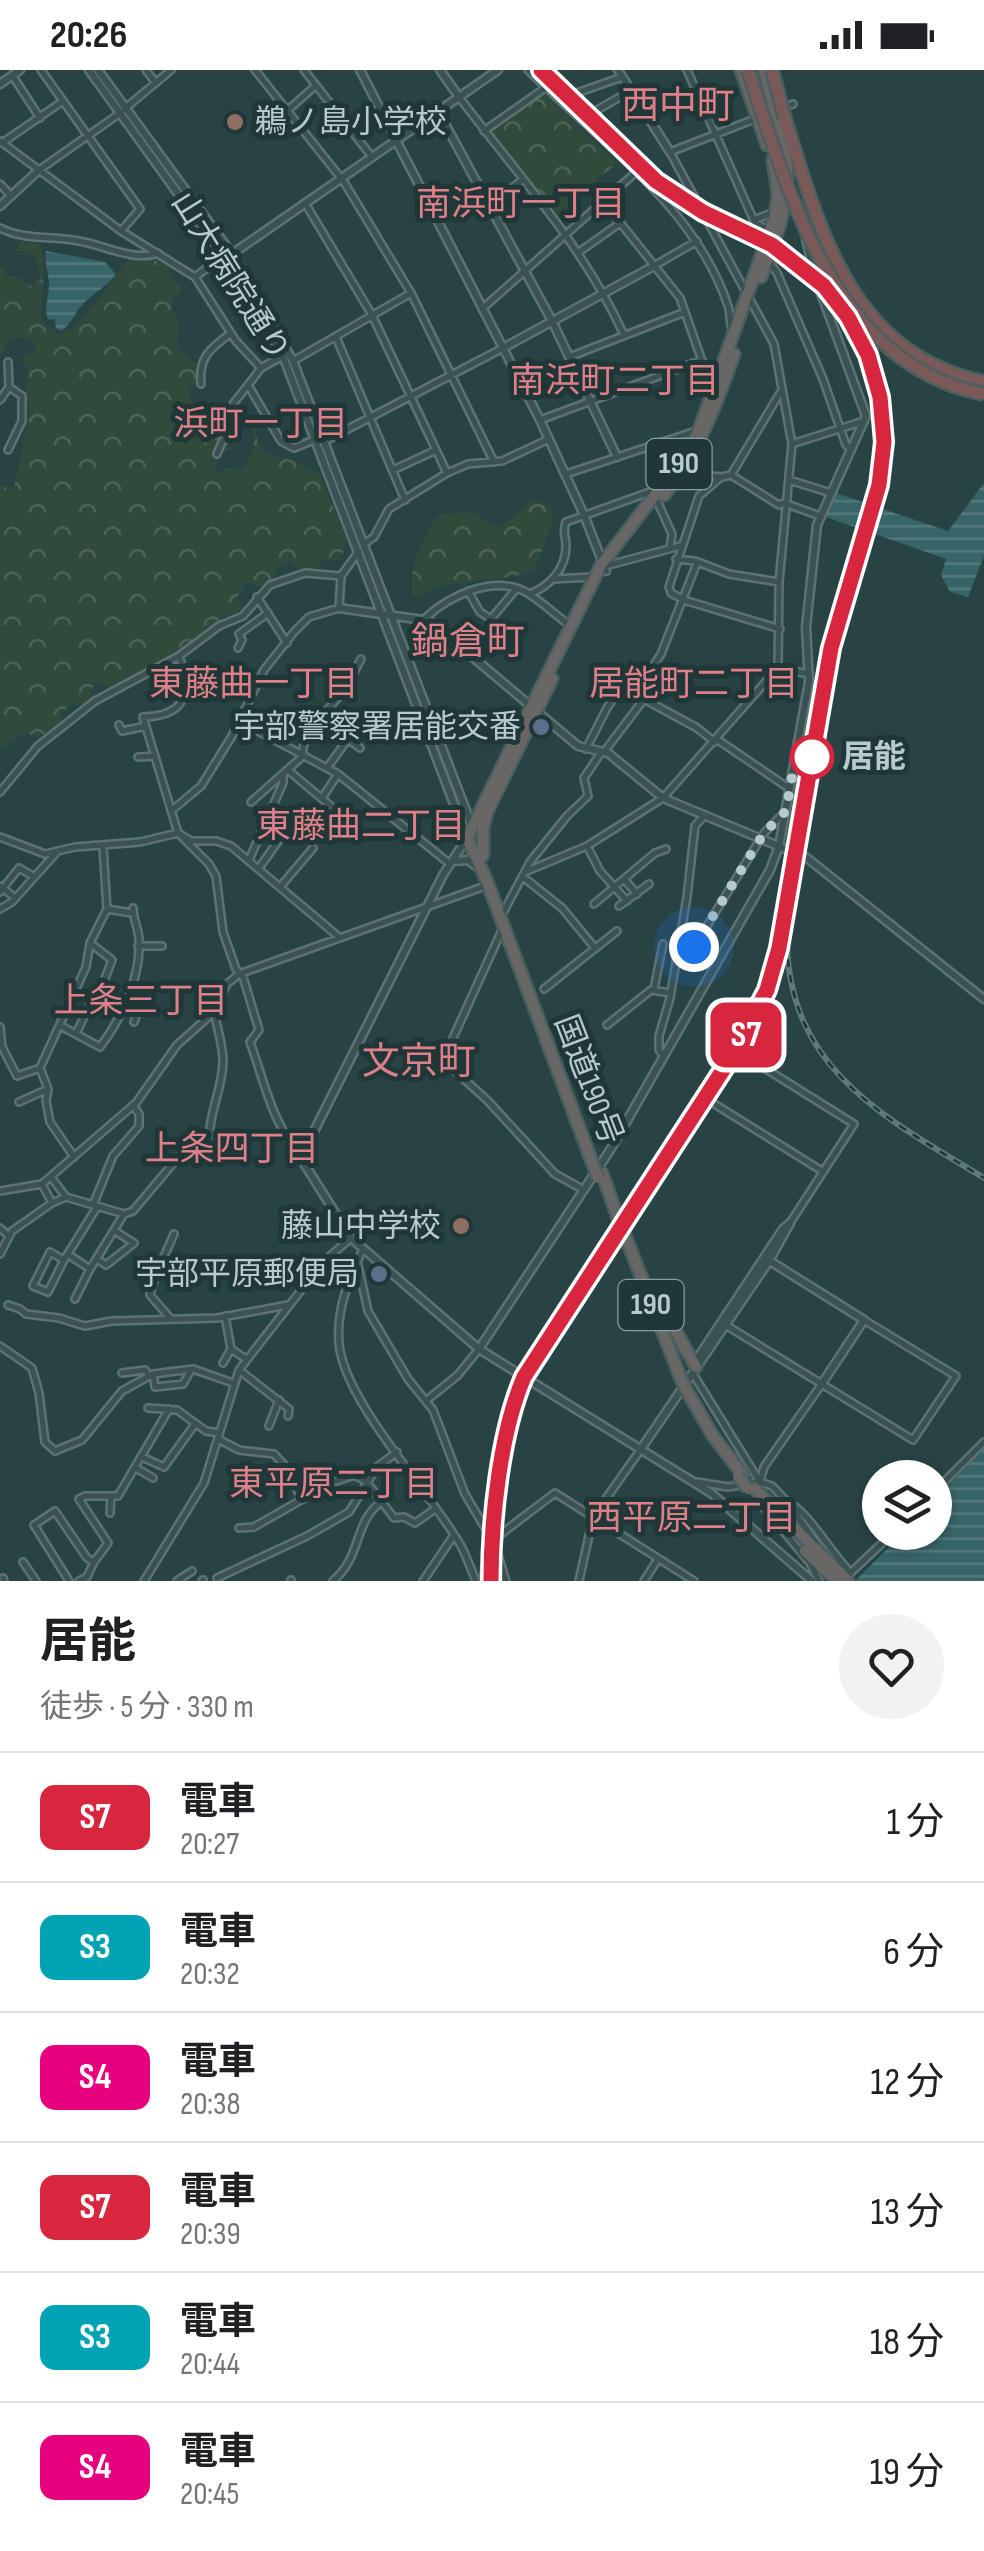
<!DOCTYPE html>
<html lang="ja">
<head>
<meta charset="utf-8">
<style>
	body { margin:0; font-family:"Sofia Sans Condensed","Noto Sans JP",sans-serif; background:#f2f2f2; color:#202124; height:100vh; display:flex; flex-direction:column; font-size:38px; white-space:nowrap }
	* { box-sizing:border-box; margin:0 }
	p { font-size:32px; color:#757577 }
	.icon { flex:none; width:55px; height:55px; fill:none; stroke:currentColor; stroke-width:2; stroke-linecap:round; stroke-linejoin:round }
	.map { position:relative; height:1511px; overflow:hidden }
	.side { display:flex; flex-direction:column; background:#fff; flex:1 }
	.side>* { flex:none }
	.badge { padding:0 20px; border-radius:15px; font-size:35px; line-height:65px }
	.controls { position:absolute; left:862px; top:1390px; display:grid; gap:20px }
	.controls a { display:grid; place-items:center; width:90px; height:90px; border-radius:50%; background:#fff; box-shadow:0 2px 8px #0004; font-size:50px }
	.you { position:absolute; width:50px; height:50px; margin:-25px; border:8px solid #fff; border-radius:50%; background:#1a73e8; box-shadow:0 0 0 15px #1a73e833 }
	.map>.badge { position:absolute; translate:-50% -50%; box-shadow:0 0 0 5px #fff }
	.round { display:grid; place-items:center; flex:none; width:105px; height:105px; border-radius:52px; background:#f2f2f2 }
	.headline { display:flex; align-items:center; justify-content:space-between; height:170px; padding:0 40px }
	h1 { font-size:48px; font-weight:700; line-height:75px }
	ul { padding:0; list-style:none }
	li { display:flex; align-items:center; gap:30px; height:130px; padding:0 40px; border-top:2px solid #e0e0e0 }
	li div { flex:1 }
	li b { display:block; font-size:38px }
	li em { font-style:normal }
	li .badge { min-width:110px; font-weight:700; text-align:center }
	.status { display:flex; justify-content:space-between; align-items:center; height:70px; padding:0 50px; background:#fff; direction:ltr }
	.status svg { height:28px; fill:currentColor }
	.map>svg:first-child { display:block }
	.forest { fill:url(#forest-crowns) }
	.water { fill:url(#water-rules) }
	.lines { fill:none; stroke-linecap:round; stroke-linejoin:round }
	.minor-casing { stroke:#5c7273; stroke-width:10 }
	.tertiary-casing { stroke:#5c7273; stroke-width:11 }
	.trunk-casing { stroke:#495f60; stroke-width:15 }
	.motorway-casing { stroke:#495f60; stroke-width:16 }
	.minor { stroke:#3b5253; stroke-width:5 }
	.tertiary { stroke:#3b5253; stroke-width:6 }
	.trunk { stroke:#696666; stroke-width:10 }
	.motorway { stroke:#795a58; stroke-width:11 }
	.rail-casing { stroke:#5d797a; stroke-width:6 }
	.rail { stroke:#203738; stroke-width:2.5; stroke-dasharray:8; stroke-linecap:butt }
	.trunk-bridge-casing { stroke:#495f60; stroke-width:15; stroke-linecap:butt }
	.motorway-bridge-casing { stroke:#495f60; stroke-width:16; stroke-linecap:butt }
	.trunk-bridge { stroke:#696666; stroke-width:10 }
	.motorway-bridge { stroke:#795a58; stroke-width:11 }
	.line-casing { stroke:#fff; stroke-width:22 }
	.line { stroke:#d7263d; stroke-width:15 }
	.walk { stroke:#b8cbcc; stroke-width:10; stroke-dasharray:0 18 }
	.education-dot { fill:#8d6e63; stroke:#203738; stroke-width:4 }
	.service-dot { fill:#5c6f8a; stroke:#203738; stroke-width:4 }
	.stop-dot { fill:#fff; stroke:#d7263d; stroke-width:5 }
	.labels { text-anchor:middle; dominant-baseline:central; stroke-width:10; stroke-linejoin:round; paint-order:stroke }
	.shield { fill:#203738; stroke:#8a9fa0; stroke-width:2.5 }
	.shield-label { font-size:30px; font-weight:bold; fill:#b8cbcc }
	.poi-label { font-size:32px; fill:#b8cbcc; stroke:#203738; text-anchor:end }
	.street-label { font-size:32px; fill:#b8cbcc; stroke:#203738 }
	.stop-label { font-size:32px; font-weight:bold; fill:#b8cbcc; stroke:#203738; text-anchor:start }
	.neighbourhood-label { font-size:35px; fill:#de7f8a; stroke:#203738 }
	.quarter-label { font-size:38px; fill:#de7f8a; stroke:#203738 }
</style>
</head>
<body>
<div class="status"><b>20:26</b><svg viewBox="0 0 49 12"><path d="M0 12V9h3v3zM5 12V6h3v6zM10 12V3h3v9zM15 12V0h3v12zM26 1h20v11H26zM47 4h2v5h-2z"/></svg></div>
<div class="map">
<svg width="984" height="1511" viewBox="0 0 984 1511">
	<defs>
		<pattern id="forest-crowns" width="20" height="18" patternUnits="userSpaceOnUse" patternTransform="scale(2.5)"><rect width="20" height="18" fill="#304b3c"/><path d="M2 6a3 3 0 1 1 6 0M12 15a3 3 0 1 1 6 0" fill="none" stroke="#4c6457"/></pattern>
		<pattern id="water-rules" width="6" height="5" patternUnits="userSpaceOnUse" patternTransform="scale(2.5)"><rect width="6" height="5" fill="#376466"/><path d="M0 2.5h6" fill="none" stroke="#52797b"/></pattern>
	</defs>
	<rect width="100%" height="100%" fill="#274343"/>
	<path class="forest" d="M544,24L617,93L557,143L490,61Z
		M20,173H39C50,202 38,224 42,251L60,265C82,257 114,207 129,188L157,191L170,196L169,206L182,219L173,230L171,237L179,252L177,278L197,295L196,314L190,318C188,328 195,338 201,347L222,352L234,347L236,368L227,374L233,379L218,383L216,399L220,405L225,398L244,399C254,385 257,366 249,350L254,346L263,347L265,351L256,361C257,385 273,385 291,390C302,393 309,401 320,404L347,471L341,490L320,491L317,499H296L290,491L276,500L275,507L258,518L246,511L236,530L243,539L220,550L167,589L111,617L96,613L91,619L92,629L85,635L70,634L63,643L60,653L39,667L25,663L0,679V414L10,420L14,417L30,341L25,322L28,300L22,288L26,282L31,284L37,278L29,268H11L0,288V197L4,198L5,207L16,206L30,216L40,210C39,190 34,180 14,181Z
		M533,430L552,437V454L535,499L517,506L441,516L413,527C407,498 422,466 440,444L475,442L489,455L501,457Z"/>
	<path class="water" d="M46,181L105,192L116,204C107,217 94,222 83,234C74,243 72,254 61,261L56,258L55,249L48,250C44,238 48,229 49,216C49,203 44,194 46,181Z
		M984,413V486L968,527L950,522L941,505L946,489L826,447L836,423L948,461Z
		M984,1379V1511H855L903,1463L935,1462V1429Z"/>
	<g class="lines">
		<defs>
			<path id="minor" d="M41,0L140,139L121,161
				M146,0L155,12
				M255,0L344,112L411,223L494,392
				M304,0L372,87
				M528,0C599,71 696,137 728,236C731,244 729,251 732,259
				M687,0L755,153L768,160
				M12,5L40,48
				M571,25L622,7
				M459,27C518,105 583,175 624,265
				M288,40L314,17
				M592,43L630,21
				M484,61L545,18
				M0,71L121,161L195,207L236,271L261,298L248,315L281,371L294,378L316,369
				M2,73L63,31
				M39,100L116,46L171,0
				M0,114L11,126
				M603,131L680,228L708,308L715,313
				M305,133L372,245L447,403
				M491,136L523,109
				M754,150L774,142
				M0,158C26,171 51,165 79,171C104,175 134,192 158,183
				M579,182L620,153
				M768,190L777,203L823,309L846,375L851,379
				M654,196L697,171
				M195,207L219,189H225
				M482,239L635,103
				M336,267L405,430
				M569,287L685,242
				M293,291L411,223
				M261,298L283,286
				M201,314C198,287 211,278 231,263
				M780,323L731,405L721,407L699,426L669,517L671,523L684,530L780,559
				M0,330L9,317L8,292
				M540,350L702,290
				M325,371L503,278
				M792,374L864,351
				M8,380L22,351V326L9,317
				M217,384L223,370L238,364L233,334L248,315
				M393,400L436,380
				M566,404L696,361
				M731,405L779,435L784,433L820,446
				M789,410L831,423
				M676,412L700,405L721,407
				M658,433L672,464L670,478
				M364,474L374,467L389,439L447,403L468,394L502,391L549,369
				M676,489L695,491L729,504L779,512
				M609,495L680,476
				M341,506L359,481
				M554,509L592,507
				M468,521L480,542L491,549L516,519
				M529,524C549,517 566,499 566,476C566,465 562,462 566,452L658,419
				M257,527L287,573
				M424,549C450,525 496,503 529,524C543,533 556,545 568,554
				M238,578L242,570L239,564L268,543
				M179,586C193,624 185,646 143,647L178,763L209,794L216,806L223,862L236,899L243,907L259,960L250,972C265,1013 272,1056 304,1089
				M778,598L809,604
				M640,617L661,584L697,493
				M239,651L338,704L450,794
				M119,655L122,661L146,656
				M718,670L790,719
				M586,679L607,638L628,607L640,617L644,629L697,658L715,672
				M604,682L644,629
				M138,687L155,686
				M327,698L348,669L360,678
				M289,701L333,738
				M0,722L38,676L95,631L179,586L219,556L243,546L270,515L305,503L341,506L339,538L309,547L294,562L264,600L232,666L201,716L171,741
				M322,728L338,704
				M251,732L303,686C300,659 332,640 345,618C351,609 356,598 361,589
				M269,747L287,756
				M0,767L45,784L75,777L140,772L178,763L191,771H216L231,776L340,868
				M587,776L600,801L627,831
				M249,790L283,713V706
				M259,798L296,746L311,757
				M525,802L587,776L663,728L778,598L779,512L792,374L774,274L670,82L793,34
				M523,807L562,838L595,878
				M624,809L637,824
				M0,816L14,827
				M280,817L313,778
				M0,822L19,798L33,806
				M594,834L655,783L666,779
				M619,836L649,814
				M0,839L12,832L56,783
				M107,839L132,843
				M504,841L530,792L567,746L588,726L584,708L602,681
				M502,860L443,990L488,1031L555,1104L584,1120
				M90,873L112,890L104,911
				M679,875L694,877L764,763L786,741
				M138,876H162
				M132,917L150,922
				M544,919L617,861
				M654,919L663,874
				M134,952L145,923
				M607,955L651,920L670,923
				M61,956L100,977C122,948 141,907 139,870C139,860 133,849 133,838
				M0,957L2,977L17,1006L40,998
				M76,964L89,936
				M742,984L854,1054L790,1153
				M663,985L659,980V966L670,928L687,827L695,756L704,746
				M19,1032L48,1019
				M716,1035L822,1101
				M74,1087L50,1052L46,1031L48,1019L40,998L86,897L90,873L107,839L103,777
				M51,1107L66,1127
				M42,1114L52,1133L66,1127L124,1144L133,1141L186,1078L210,1071C207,1048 223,1017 223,991C223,976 217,957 214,942
				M0,1121L42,1114L136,1033L177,975L214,942L227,914L239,904L488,815
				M93,1135L113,1086L139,1056V1044L133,1035
				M0,1158L9,1166
				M363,1179C349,1210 336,1238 339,1274C345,1333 430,1421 461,1476C467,1487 471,1500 476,1511
				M0,1184L12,1161L52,1133
				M69,1185L90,1199
				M97,1189L106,1195L134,1173L115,1161
				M64,1190L50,1182L33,1216L48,1222L64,1190L97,1137
				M358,1195L368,1241L408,1309L433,1340L465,1424L495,1475L506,1511
				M75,1229L90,1199L124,1144
				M8,1235L20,1239L26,1244L59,1248L85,1256L112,1251L217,1248L288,1235
				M225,1246L231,1279L246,1289
				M170,1248L150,1225C155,1203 165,1185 174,1164
				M724,1254L913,1370L956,1306L864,1250
				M0,1276L32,1298L39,1323L45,1372L55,1381L82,1370L122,1321L153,1304L193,1299L233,1313
				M223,1293L231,1279
				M239,1300L289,1339L288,1346
				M122,1303L145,1300L150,1306
				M153,1304L155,1317L183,1314L191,1300
				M693,1304L760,1412
				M427,1330L458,1305L479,1279
				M148,1338L177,1340L206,1361L219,1363
				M269,1356L279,1330
				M218,1369L239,1380L274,1384L285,1396L301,1428
				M142,1387L164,1397L195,1354
				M136,1398L153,1408
				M761,1408L764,1397L821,1315
				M697,1412L728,1417L760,1412L772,1416L789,1434L816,1473
				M935,1421L984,1372
				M758,1431L810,1493L819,1511
				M789,1434C805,1437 834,1487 851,1503
				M110,1443L111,1426
				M239,1458L254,1457L331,1413L354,1405L366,1411L394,1448L404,1447L415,1453L435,1439
				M493,1470L555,1423L694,1511
				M23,1492L36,1511
				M3,1508L4,1511
				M217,1508L307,1466L349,1442L377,1397L397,1382
				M845,1508L894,1462
				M291,1510V1511
				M69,1511L34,1455L55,1441L87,1488L94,1492L108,1473L79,1429L85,1426H118L169,1339
				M79,1511L87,1507L94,1492
				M144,1511L204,1413L239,1300L323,1192L351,1168
				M177,1511L192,1501
				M202,1511L203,1510
				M333,1511C363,1485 353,1453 381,1432
				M423,1511L454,1465
				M483,1511L489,1468
				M579,1511L593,1447L641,1379
				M644,1511L658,1489"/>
			<path id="tertiary" d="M89,0L225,189L283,286L467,768L443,805L304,1081L305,1095L351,1168L479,1279L711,1423L812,1511
				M98,0L232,184L293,291L472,756
				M360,0L540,350L584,445L606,501
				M440,0L459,27
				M618,0L670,82
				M0,14L20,0
				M438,41L552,251L617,387
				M0,136L39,100
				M232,184L498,0
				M503,278L654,196
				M339,538L430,551L578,676L608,683L663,728L807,788L984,929
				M453,791L468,790L476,796
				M765,1188L864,1250L821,1315
				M479,1279L612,1077L770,800L779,776L809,612L806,557L817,455L866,346L815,207L806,169
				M696,1295L699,1286L783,1159L790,1153
				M641,1379L769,1191L790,1153"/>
			<path id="trunk" d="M741,0L767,75
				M761,207C774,173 789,137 787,100C785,67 771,32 764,0
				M664,425C698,382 716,336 734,284
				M483,785V757L487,742L552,609
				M592,1092L486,809L467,768L601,495L684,387L699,360L774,150L778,125L773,90
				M602,1103L619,1151
				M623,1160L681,1309
				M650,1216L696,1297
				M687,1321L713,1366L743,1405
				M753,1417L848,1511
				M805,1481L837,1511"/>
			<path id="motorway" d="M785,49C820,162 852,285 984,312"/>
		</defs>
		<use href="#minor" class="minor-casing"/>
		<use href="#tertiary" class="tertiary-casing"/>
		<use href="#trunk" class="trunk-casing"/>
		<use href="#motorway" class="motorway-casing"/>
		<use href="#minor" class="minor"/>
		<use href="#tertiary" class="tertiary"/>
		<use href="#trunk" class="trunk"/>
		<use href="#motorway" class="motorway"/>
		<defs>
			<path id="rail" d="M787,873C790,1001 887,1049 984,1108
				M488,1511C496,1443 497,1370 524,1307L734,983L767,920L779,878L831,577L879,415L884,372L880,327L868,285L848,247L824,215L766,171L691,135L655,111L540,0"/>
		</defs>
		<use href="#rail" class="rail-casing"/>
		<use href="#rail" class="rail"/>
		<defs>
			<path id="trunk-bridge" d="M592,1092L598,1108
				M619,1151L623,1160
				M681,1309L687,1321
				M738,1406L748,1419"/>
			<path id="motorway-bridge" d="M748,0C789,125 835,296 984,324
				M772,0L785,49"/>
		</defs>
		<use href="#trunk-bridge" class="trunk-bridge-casing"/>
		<use href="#motorway-bridge" class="motorway-bridge-casing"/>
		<use href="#trunk-bridge" class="trunk-bridge"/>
		<use href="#motorway-bridge" class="motorway-bridge"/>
	</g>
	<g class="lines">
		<defs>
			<path id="line" d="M491,1511C491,1450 500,1363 524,1307L734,983L767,920L779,878L831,578L879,415L884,372L880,327L868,285L848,247L824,216L772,175L703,142L656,111L541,0"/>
		</defs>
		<use href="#line" class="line-casing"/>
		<use href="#line" class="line"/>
		<path class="walk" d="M694,877L764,763L786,741L797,678L812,687"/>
	</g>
	<g class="education-dot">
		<circle cx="235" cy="52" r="10"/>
		<circle cx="461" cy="1156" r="10"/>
	</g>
	<g class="service-dot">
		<circle cx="541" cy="657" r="10"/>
		<circle cx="379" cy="1204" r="10"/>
	</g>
	<circle class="stop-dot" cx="812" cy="687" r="20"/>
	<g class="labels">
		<g class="shield">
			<rect x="646.5" y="369" width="65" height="50" rx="8"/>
			<rect x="618.5" y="1210" width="65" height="50" rx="8"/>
		</g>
		<g class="shield-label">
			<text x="679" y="394">190</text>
			<text x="651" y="1235">190</text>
		</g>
		<g class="poi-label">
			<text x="255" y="52" text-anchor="start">鵜ノ島小学校</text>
			<text x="521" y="657">宇部警察署居能交番</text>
			<text x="441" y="1156">藤山中学校</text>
			<text x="359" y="1204">宇部平原郵便局</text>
		</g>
		<g class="street-label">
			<text transform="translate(230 207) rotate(58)">山大病院通り</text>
			<text transform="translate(588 1010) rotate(69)">国道190号</text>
		</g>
		<g class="stop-label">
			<text x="842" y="687">居能</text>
		</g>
		<g class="neighbourhood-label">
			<text x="521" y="134">南浜町一丁目</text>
			<text x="615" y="311">南浜町二丁目</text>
			<text x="261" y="354">浜町一丁目</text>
			<text x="254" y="614">東藤曲一丁目</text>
			<text x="694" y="614">居能町二丁目</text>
			<text x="361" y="756">東藤曲二丁目</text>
			<text x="141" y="931">上条三丁目</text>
			<text x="232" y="1079">上条四丁目</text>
			<text x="334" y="1414">東平原二丁目</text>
			<text x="692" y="1448">西平原二丁目</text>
		</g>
		<g class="quarter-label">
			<text x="678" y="36">西中町</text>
			<text x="468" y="572">鍋倉町</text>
			<text x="419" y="992">文京町</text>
		</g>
	</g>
</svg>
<div class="controls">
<a><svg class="icon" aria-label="layers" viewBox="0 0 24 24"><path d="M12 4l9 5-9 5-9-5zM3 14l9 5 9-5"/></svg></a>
</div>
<div class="you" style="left:694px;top:877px"></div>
<b class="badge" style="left:746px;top:965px;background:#d7263d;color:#fff">S7</b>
</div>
<section class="side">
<div class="headline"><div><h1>居能</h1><p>徒歩 · 5 分 · 330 m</p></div><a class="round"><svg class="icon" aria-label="heart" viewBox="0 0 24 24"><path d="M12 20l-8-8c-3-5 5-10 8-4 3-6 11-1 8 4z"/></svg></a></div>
<ul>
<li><span class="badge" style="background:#d7263d;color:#fff">S7</span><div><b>電車</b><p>20:27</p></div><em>1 分</em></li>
<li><span class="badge" style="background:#00a3b4;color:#fff">S3</span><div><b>電車</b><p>20:32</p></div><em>6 分</em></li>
<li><span class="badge" style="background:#e6007e;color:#fff">S4</span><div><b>電車</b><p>20:38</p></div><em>12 分</em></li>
<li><span class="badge" style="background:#d7263d;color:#fff">S7</span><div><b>電車</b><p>20:39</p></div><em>13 分</em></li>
<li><span class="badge" style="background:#00a3b4;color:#fff">S3</span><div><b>電車</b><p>20:44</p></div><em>18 分</em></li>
<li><span class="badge" style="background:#e6007e;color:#fff">S4</span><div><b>電車</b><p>20:45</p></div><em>19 分</em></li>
</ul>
</section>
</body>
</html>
